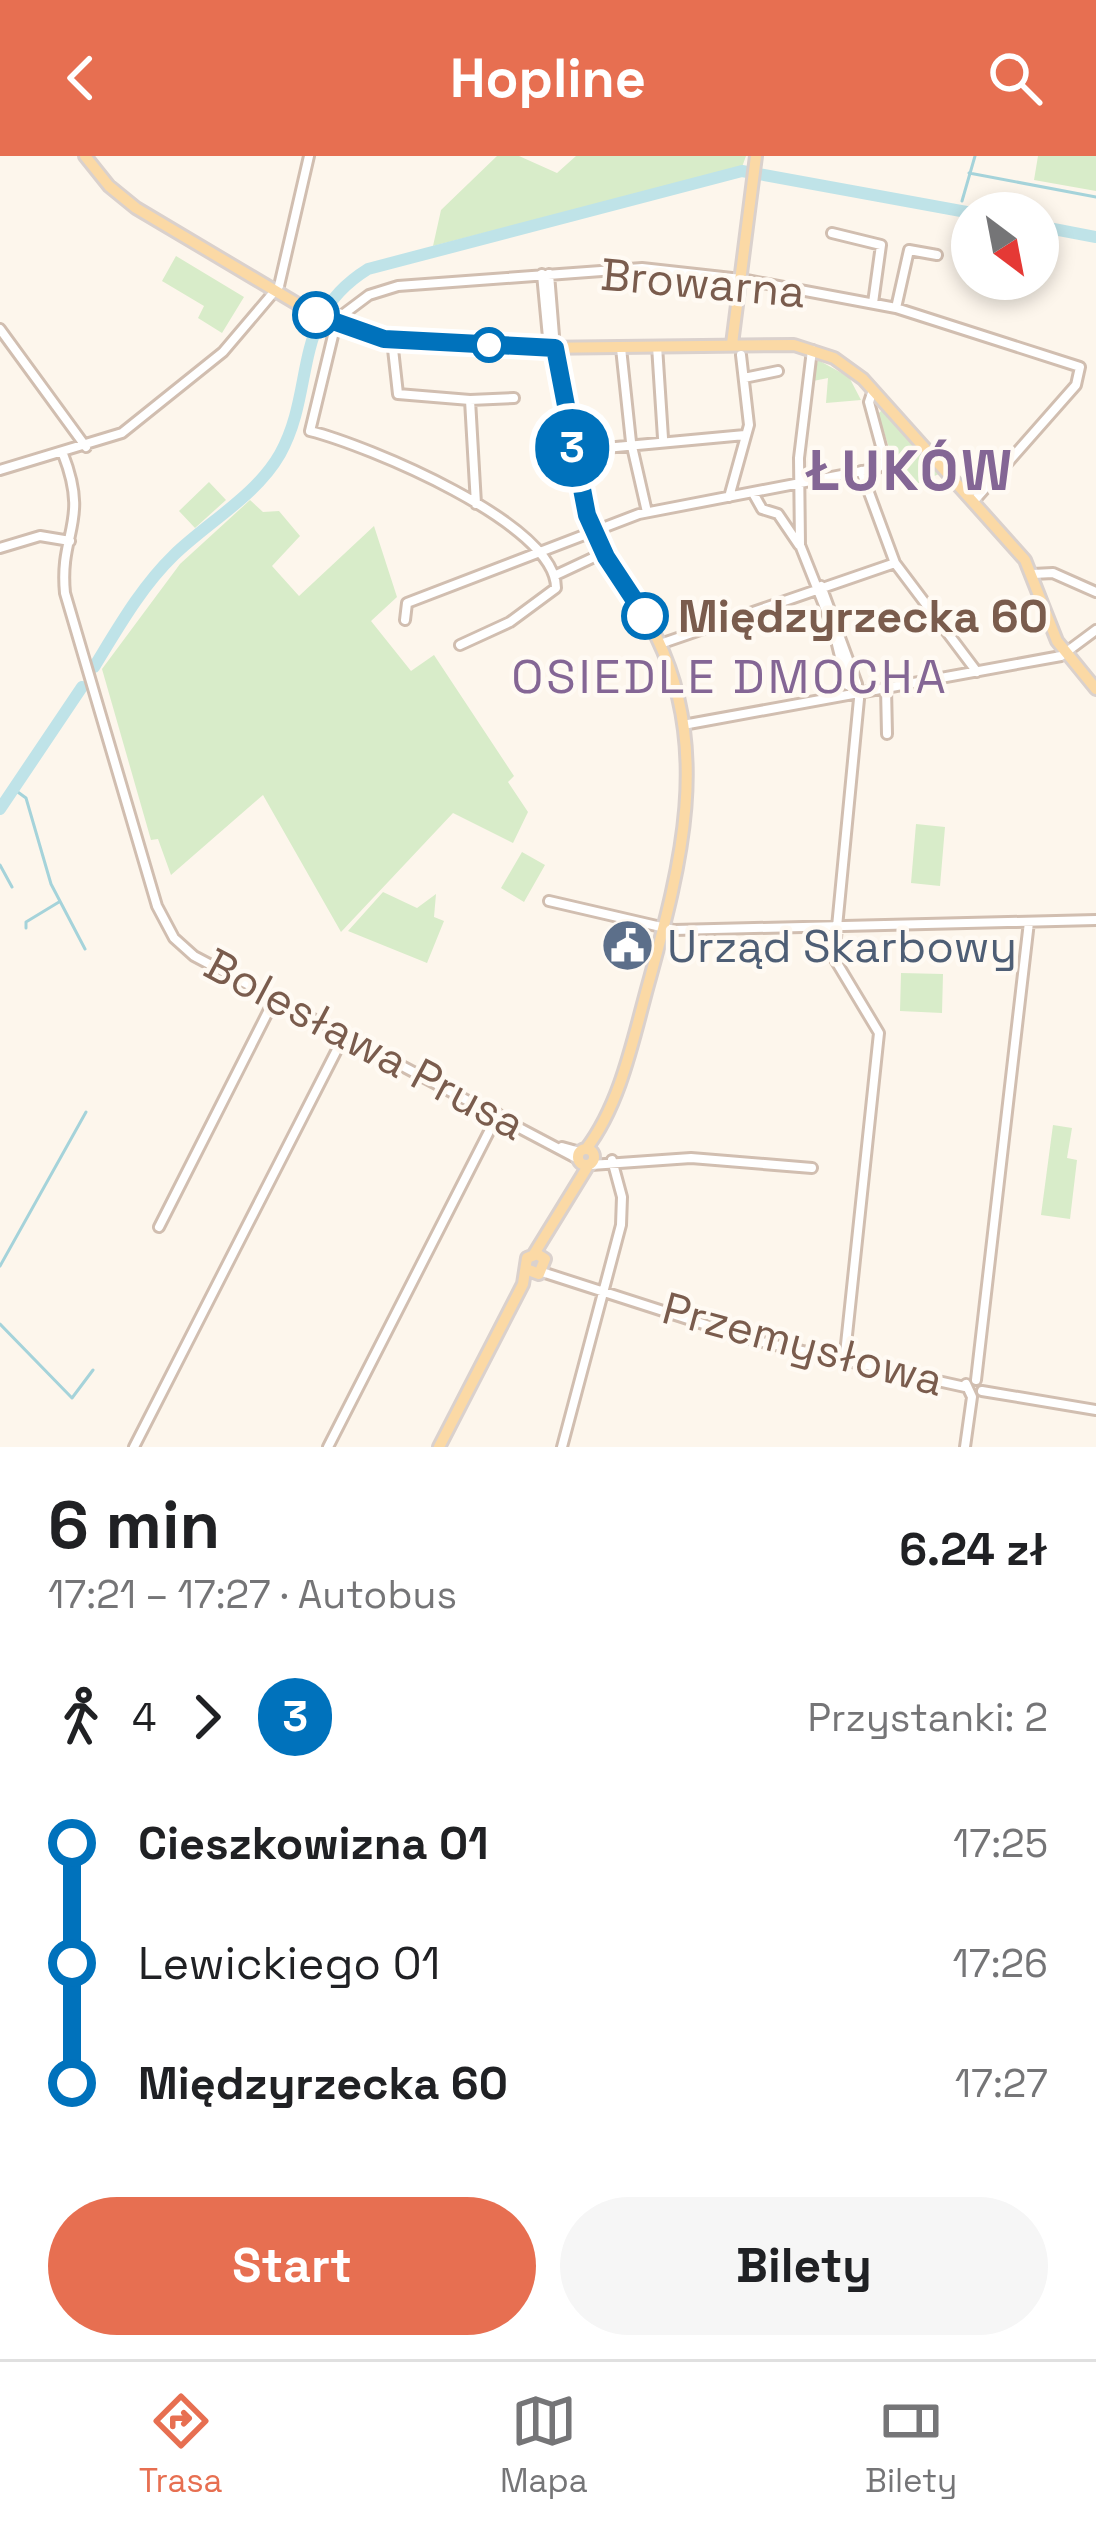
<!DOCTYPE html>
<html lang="pl">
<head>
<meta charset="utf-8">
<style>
	body { margin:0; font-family:"Space Grotesk",sans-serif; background:#f6f6f6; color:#202124; height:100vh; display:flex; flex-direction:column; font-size:45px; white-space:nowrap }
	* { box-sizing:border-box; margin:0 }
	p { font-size:39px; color:#757577 }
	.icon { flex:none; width:66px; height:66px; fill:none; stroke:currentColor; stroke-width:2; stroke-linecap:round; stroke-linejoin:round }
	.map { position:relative; height:1291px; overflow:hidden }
	.drawer { display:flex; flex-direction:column; background:#fff; flex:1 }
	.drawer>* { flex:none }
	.badge { padding:0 24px; border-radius:39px; font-size:42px; line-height:78px }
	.needle { width:78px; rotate:148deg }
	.controls { position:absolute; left:951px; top:36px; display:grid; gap:24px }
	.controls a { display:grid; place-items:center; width:108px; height:108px; border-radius:50%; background:#fff; box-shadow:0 6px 18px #0003; font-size:60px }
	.map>.badge { position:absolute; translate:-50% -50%; box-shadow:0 0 0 6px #fff }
	.legs { display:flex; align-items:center; gap:18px; height:132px; padding:0 48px; font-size:39px }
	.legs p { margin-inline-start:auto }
	.headline { display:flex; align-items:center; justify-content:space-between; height:204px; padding:0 48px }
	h1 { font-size:66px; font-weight:700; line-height:90px }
	.cta { display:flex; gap:24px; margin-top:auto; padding:24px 48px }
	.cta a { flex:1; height:138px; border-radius:72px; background:#e76f51; color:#fff; font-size:48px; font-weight:700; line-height:138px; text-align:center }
	.cta a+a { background:#f6f6f6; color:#202124 }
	ul { padding:0 48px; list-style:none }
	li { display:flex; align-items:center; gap:42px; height:120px; font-size:45px }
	li i { display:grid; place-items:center; width:18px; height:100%; margin:0 15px; background:currentColor }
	li i::after { content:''; width:30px; height:30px; margin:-15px; border:9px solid; border-radius:50%; background:#fff }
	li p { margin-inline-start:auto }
	li:first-child i { background:linear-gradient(#0000 50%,currentColor 0) }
	li:last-child i { background:linear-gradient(currentColor 50%,#0000 0) }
	header { display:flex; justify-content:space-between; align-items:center; height:156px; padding:0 48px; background:#e76f51; color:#fff; font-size:54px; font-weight:700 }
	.tabs { display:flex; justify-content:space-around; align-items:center; height:168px; border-top:3px solid #e0e0e0; background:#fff; font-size:33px; color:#757577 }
	.tabs a { display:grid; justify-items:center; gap:6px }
	.tabs .current { color:#e76f51 }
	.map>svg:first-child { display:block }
	.green { fill:#d8ecc9 }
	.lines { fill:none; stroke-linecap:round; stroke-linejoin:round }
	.stream { stroke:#a5d3da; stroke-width:3 }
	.river { stroke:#bfe3e8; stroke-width:12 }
	.minor-casing { stroke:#d1beb0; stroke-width:14 }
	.major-casing { stroke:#dad1cd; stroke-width:16 }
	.minor { stroke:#fff; stroke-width:8 }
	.major { stroke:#fbd9a5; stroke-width:10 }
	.line-1-casing { stroke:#fff; stroke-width:27 }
	.line-1 { stroke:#0072bc; stroke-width:18 }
	.stop-1-dot { fill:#fff; stroke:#0072bc; stroke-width:6 }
	.labels { text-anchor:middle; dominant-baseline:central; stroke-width:9; stroke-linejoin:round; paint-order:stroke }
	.street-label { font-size:45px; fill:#7a5c4d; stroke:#fffaf3 }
	.stop-label { font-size:45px; font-weight:bold; fill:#7a5c4d; stroke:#fffaf3; text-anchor:start }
	.service-label { font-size:45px; fill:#4e5e75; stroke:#fffaf3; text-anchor:start }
	.neighbourhood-label { font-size:48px; letter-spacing:3px; fill:#846695; stroke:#fffaf3 }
	.district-label { font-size:57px; font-weight:bold; letter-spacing:3px; fill:#846695; stroke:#fffaf3 }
</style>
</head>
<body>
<header><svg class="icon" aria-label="back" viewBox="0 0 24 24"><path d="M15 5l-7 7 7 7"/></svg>Hopline<svg class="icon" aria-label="search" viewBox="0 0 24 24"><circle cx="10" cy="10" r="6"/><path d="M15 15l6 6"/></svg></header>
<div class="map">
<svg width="1096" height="1291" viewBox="0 0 1096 1291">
	<rect width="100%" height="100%" fill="#fdf6ec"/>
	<path class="green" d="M497,0H519L557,17L576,0H746L742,11L433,90L441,54Z
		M1038,0H1096V35L1034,24Z
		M176,100L244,141L222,177L198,162L204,150L162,125Z
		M818,204L849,221L861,244L826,247L828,222L813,225Z
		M882,254L939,318L903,334L878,258Z
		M209,326L226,344L195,372L179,355Z
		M250,344L263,356L279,355L300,380L272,410L299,440L374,370L397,441L371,465L411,515L434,499L514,620L508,626L528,656L513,687L453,657L341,776L263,639L171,719L158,683L151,684L102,513L180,408Z
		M916,668L945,671L940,730L911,727Z
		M522,696L545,709L524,746L501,732Z
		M383,736L417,752L436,738L434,761L444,765L427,807L348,775Z
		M901,817L943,818L942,857L900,855Z
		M1053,969L1072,972L1067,1002L1077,1004L1070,1063L1041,1059Z"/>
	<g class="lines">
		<path class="stream" d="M969,17L1096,41
			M962,45L975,0
			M960,55V53
			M15,634L26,642L51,728L85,793
			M0,709L12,731
			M26,772V766L59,746
			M0,1110L86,956
			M0,1168L72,1242L93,1214"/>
		<path class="river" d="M1038,70L1096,81
			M94,511C118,472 141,431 174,399C208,366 256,340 280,298C317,231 289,162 368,113L742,15L972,57
			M0,653L82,531"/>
		<defs>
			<path id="minor" d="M832,77L881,89L873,147
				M542,118L549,192
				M549,118L555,192
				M896,152L909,94L937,99
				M0,173L86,291
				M392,184L398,238L470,244L476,348
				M657,190L663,282
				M621,192L631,286L647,356
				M812,194L799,302L800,389L833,472L847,529L853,532
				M744,222L778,215
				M470,244L514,242
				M573,295L745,279
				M63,298C90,367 59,376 65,437L157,750L174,782L194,800L578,1003
				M0,314L122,277L223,196L279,130L309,0
				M861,315L895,407L977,516
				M753,337L762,353L778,358L799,389
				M729,341L749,269L741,199
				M0,392L40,380L70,385
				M1033,418L1053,417L1096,436
				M556,419L603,397
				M821,430L857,528L854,533
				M405,464L407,447L639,358L878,312L885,305L869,246L873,234
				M660,488L895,407
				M460,489L510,466L556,432C556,367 366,289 310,275L337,163L369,139L398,130L642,112L741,123L896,152L1080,211L1076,229L973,346
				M886,532L887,578
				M683,569L1061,500L1096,474
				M549,745L674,774L1096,764
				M562,991L580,996
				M591,1009L691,1002L812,1012
				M159,1071L274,844
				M542,1116L753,1184L965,1231
				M845,1198L879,877L834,802L859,543
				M976,1224L1029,766
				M982,1235L1096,1254
				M134,1291L344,880
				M328,1291L498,958
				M562,1291L621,1069L622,1041L612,1004
				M965,1291L972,1241L966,1228"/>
			<path id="major" d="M85,0L109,30L136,52L316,159L361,179L536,192L794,189L834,202L863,223L1025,404L1057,485L1096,533
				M732,188L756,0
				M555,192C564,251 570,315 591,371C606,412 638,443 657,482C711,593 681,709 650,822C634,878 622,946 586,993
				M578 1001a8 8 0 1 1 16 0a8 8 0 1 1-16 0Z
				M534,1098L588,1010
				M439,1291L523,1128L527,1102L537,1098L545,1103L539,1118L526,1113"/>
		</defs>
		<use href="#minor" class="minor-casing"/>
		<use href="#major" class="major-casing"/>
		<use href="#minor" class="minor"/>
		<use href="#major" class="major"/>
	</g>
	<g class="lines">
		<defs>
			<path id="line-1" d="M316,159L384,183L555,192L587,359L606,401L645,460"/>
		</defs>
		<use href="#line-1" class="line-1-casing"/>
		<use href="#line-1" class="line-1"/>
	</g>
	<defs>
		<symbol id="civic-disc" viewBox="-11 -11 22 22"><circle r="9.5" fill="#5c6f8a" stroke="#fffaf3"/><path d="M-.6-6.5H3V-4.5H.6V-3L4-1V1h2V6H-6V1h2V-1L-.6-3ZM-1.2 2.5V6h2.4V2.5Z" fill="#fff"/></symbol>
	</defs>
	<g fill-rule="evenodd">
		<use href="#civic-disc" x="598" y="760" width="59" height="59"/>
	</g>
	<g class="stop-1-dot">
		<circle cx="316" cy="159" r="21"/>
		<circle cx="489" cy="189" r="15"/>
		<circle cx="645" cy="460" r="21"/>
	</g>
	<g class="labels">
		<g class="street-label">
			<text transform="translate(703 127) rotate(5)">Browarna</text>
			<text transform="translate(365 888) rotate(28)">Bolesława Prusa</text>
			<text transform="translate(803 1188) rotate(15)">Przemysłowa</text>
		</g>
		<g class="stop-label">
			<text x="678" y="460">Międzyrzecka 60</text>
		</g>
		<g class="service-label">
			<text x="667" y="790">Urząd Skarbowy</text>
		</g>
		<g class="neighbourhood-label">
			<text x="730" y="520">OSIEDLE DMOCHA</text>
		</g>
		<g class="district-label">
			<text x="910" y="314">ŁUKÓW</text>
		</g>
	</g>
</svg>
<div class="controls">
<a><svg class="needle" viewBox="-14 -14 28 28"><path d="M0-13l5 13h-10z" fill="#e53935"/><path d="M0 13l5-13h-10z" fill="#757577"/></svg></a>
</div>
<b class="badge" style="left:572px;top:292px;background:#0072bc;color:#fff">3</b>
</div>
<section class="drawer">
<div class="headline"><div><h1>6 min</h1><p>17:21 – 17:27 · Autobus</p></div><b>6.24 zł</b></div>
<div class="legs"><svg class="icon" aria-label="walk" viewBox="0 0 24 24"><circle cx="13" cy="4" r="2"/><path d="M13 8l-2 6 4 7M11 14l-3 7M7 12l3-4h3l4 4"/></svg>4<svg class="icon" aria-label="forward" viewBox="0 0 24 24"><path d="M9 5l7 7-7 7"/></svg><b class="badge" style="background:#0072bc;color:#fff">3</b><p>Przystanki: 2</p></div>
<ul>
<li><i style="color:#0072bc"></i><b>Cieszkowizna 01</b><p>17:25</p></li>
<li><i style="color:#0072bc"></i><span>Lewickiego 01</span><p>17:26</p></li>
<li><i style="color:#0072bc"></i><b>Międzyrzecka 60</b><p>17:27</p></li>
</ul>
<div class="cta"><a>Start</a><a>Bilety</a></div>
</section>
<nav class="tabs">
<a class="current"><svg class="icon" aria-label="directions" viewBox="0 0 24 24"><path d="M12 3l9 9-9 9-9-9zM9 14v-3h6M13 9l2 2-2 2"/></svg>Trasa</a>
<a><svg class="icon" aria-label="map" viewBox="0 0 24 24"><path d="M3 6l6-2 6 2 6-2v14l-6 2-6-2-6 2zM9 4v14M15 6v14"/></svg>Mapa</a>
<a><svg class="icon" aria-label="tickets" viewBox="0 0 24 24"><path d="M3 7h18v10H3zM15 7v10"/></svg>Bilety</a>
</nav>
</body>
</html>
